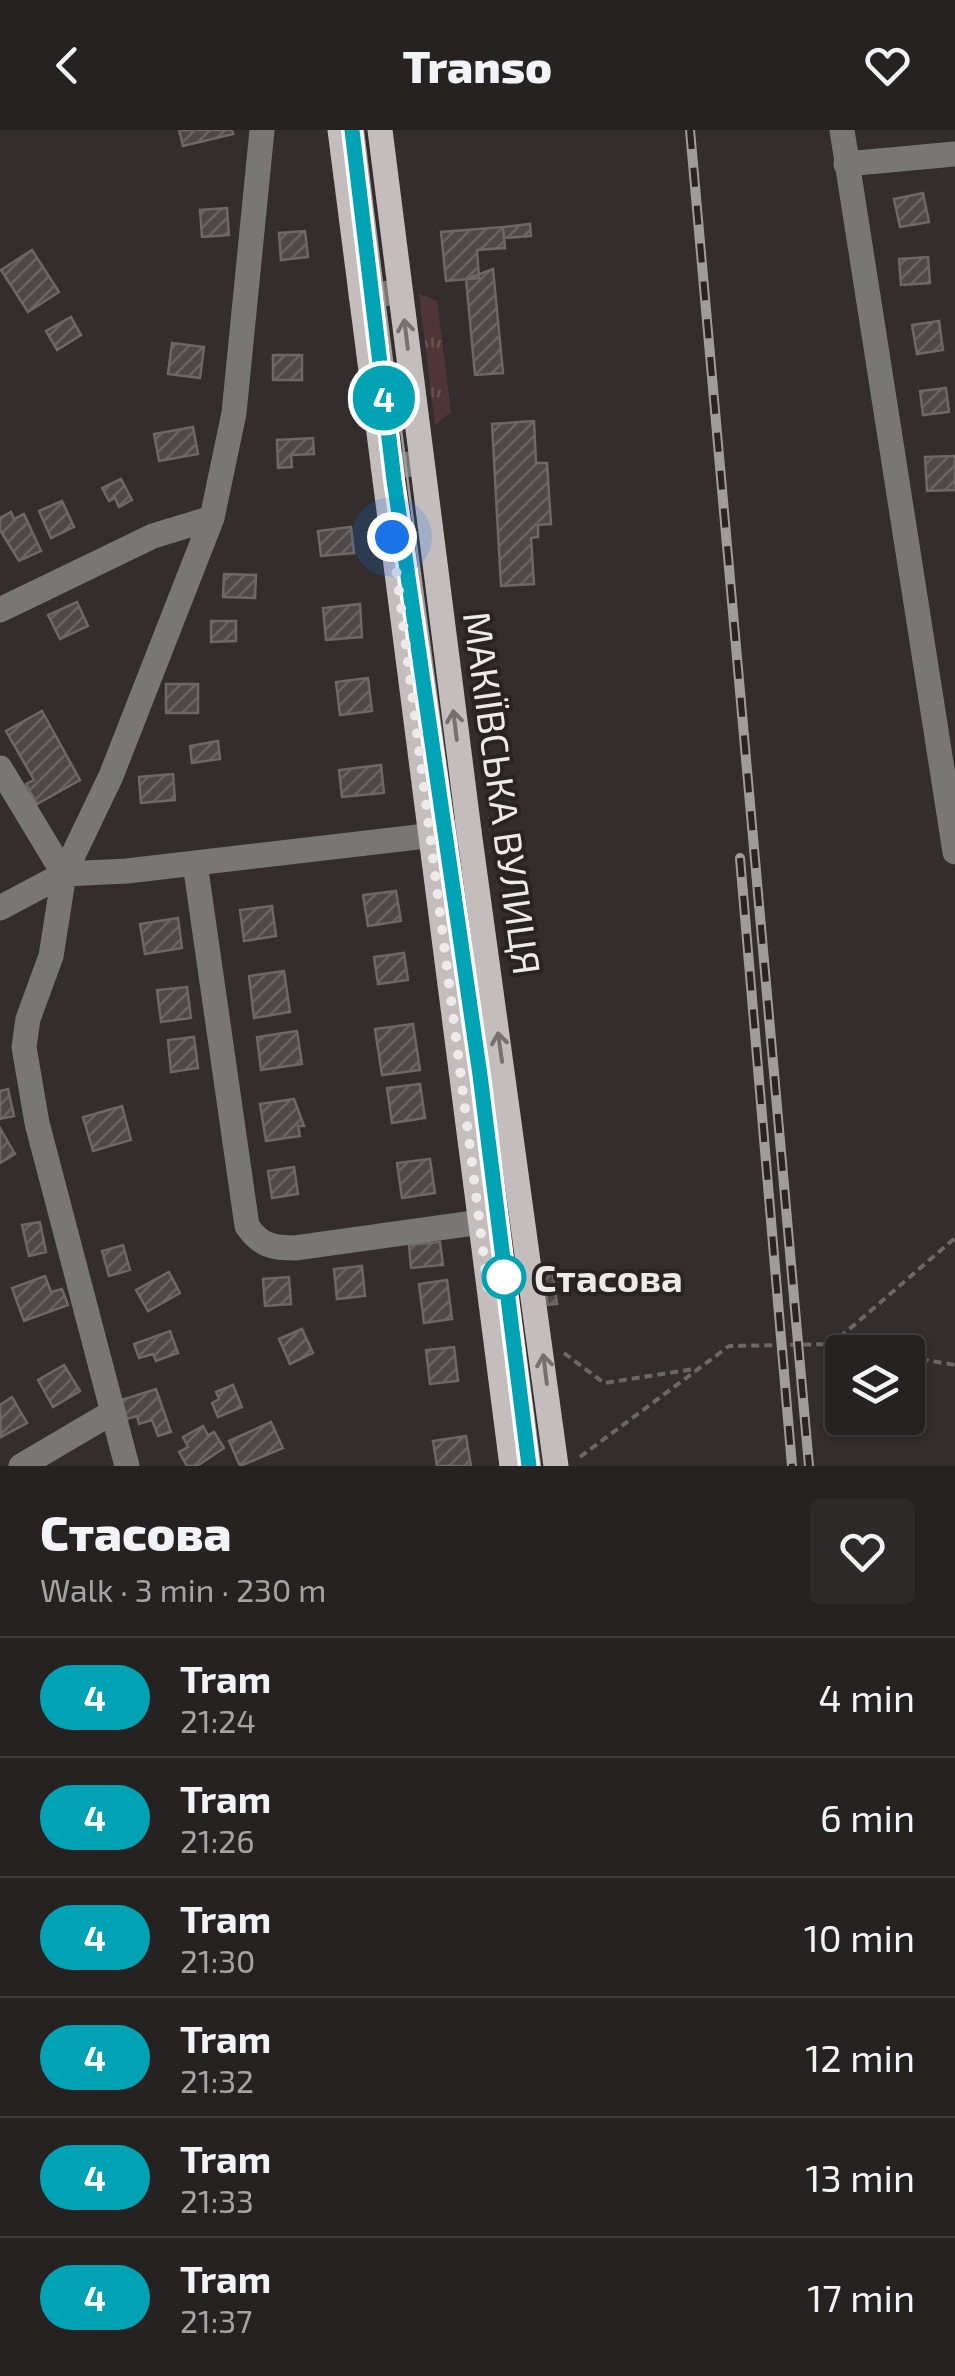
<!DOCTYPE html>
<html lang="en">
<head>
<meta charset="utf-8">
<style>
	body { margin:0; font-family:"Exo 2",sans-serif; background:#2e2a2a; color:#f1f3f6; height:100vh; display:flex; flex-direction:column; font-size:38px; white-space:nowrap }
	* { box-sizing:border-box; margin:0 }
	p { font-size:32px; color:#a4a4a5 }
	.icon { flex:none; width:55px; height:55px; fill:none; stroke:currentColor; stroke-width:2; stroke-linecap:round; stroke-linejoin:round }
	.map { position:relative; height:1336px; overflow:hidden }
	.sheet { display:flex; flex-direction:column; background:#262222; flex:1 }
	.sheet>* { flex:none }
	.badge { padding:0 20px; border-radius:32px; font-size:35px; line-height:65px }
	.buttons { position:absolute; left:825px; top:1205px; display:grid; gap:20px }
	.buttons a { display:grid; place-items:center; width:100px; height:100px; border-radius:10px; background:#262222; box-shadow:0 2px 8px #0004,0 0 0 2px #423f40; font-size:50px }
	.you { position:absolute; width:50px; height:50px; margin:-25px; border:8px solid #fff; border-radius:50%; background:#1a73e8; box-shadow:0 0 0 15px #1a73e833 }
	.map>.badge { position:absolute; translate:-50% -50%; box-shadow:0 0 0 5px #fff }
	.round { display:grid; place-items:center; flex:none; width:105px; height:105px; border-radius:10px; background:#2e2a2a }
	.headline { display:flex; align-items:center; justify-content:space-between; height:170px; padding:0 40px }
	h1 { font-size:48px; font-weight:800; line-height:75px }
	ul { padding:0; list-style:none }
	li { display:flex; align-items:center; gap:30px; height:120px; padding:0 40px; border-top:2px solid #423f40 }
	li div { flex:1 }
	li b { display:block; font-size:38px }
	li em { font-style:normal }
	li .badge { min-width:110px; font-weight:700; text-align:center }
	header { display:flex; justify-content:space-between; align-items:center; height:130px; padding:0 40px; background:#262222; font-size:45px; font-weight:800 }
	.map>svg:first-child { display:block }
	.grass { fill:url(#grass-tufts) }
	.building { fill:url(#building-hatch); stroke:#6f6767; stroke-width:2.5 }
	.lines { fill:none; stroke-linecap:round; stroke-linejoin:round }
	.path { stroke:#6c6767; stroke-width:4; stroke-dasharray:8 5; stroke-linecap:butt }
	.minor { stroke:#797676; stroke-width:25 }
	.major { stroke:#c4bdbd; stroke-width:25 }
	.tram { stroke:#a19c9c; stroke-width:2.5 }
	.rail-casing { stroke:#a19c9c; stroke-width:10 }
	.rail { stroke:#292323; stroke-width:6; stroke-dasharray:19; stroke-linecap:butt }
	.oneway { stroke:#767070 }
	.line-casing { stroke:#fff; stroke-width:22 }
	.line { stroke:#00a3b4; stroke-width:15 }
	.walk { stroke:#eeeaea; stroke-width:10; stroke-dasharray:0 18 }
	.stop-dot { fill:#fff; stroke:#00a3b4; stroke-width:5 }
	.labels { text-anchor:middle; dominant-baseline:central; stroke-width:8; stroke-linejoin:round; paint-order:stroke }
	.street-label { font-size:38px; fill:#eeeaea; stroke:#292323 }
	.stop-label { font-size:38px; font-weight:bold; fill:#eeeaea; stroke:#292323; text-anchor:start }
</style>
</head>
<body>
<header><svg class="icon" aria-label="back" viewBox="0 0 24 24"><path d="M15 5l-7 7 7 7"/></svg>Transo<svg class="icon" aria-label="heart" viewBox="0 0 24 24"><path d="M12 20l-8-8c-3-5 5-10 8-4 3-6 11-1 8 4z"/></svg></header>
<div class="map">
<svg width="955" height="1336" viewBox="0 0 955 1336">
	<defs>
		<pattern id="grass-tufts" width="24" height="20" patternUnits="userSpaceOnUse" patternTransform="scale(2.5)"><rect width="24" height="20" fill="#503536"/><path d="M3 7l-1-3M5 7V3M7 7l1-3M15 17l-1-3M17 17v-4M19 17l1-3" fill="none" stroke="#6a5253"/></pattern>
		<pattern id="building-hatch" width="6" height="6" patternUnits="userSpaceOnUse" patternTransform="scale(2.5)"><rect width="6" height="6" fill="#4f4848"/><path d="M-1 1l2-2M0 6l6-6M5 7l2-2" fill="none" stroke="#696363"/></pattern>
	</defs>
	<rect width="100%" height="100%" fill="#332d2d"/>
	<path class="grass" d="M419,164L437,171L451,282L435,295Z"/>
	<path class="building" d="M179,0H232L233,4L183,16Z
		M923,63L929,92L900,97L894,69Z
		M227,78L229,105L202,107L200,80Z
		M530,94L531,106L504,108L503,97Z
		M503,97L505,118L477,120L479,148L446,151L441,102Z
		M305,101L308,127L281,130L279,103Z
		M32,120L59,162L28,182L1,140Z
		M928,127L930,153L901,155L899,129Z
		M493,139L503,243L475,245L466,149Z
		M71,187L81,205L57,220L46,201Z
		M939,191L943,220L917,224L912,195Z
		M172,213L204,217L200,248L168,244Z
		M273,225H302V250H273Z
		M946,258L949,282L923,285L920,261Z
		M534,291L536,333H547L551,394L538,395V407L531,408L534,454L501,456L492,294Z
		M193,297L198,324L159,331L154,304Z
		M313,308L314,324L291,325L292,337L278,338L277,310Z
		M955,326V360L927,361L925,327Z
		M121,349L132,370L119,377L115,368L109,371L102,358Z
		M62,371L74,397L51,408L39,381Z
		M11,382L14,389L24,384L41,421L19,431L0,400V388Z
		M351,397L354,423L321,426L318,401Z
		M224,444L256,445L255,468L223,467Z
		M77,472L88,496L60,509L48,485Z
		M360,474L362,507L326,510L323,478Z
		M211,491H236V511L211,512Z
		M368,548L372,581L340,585L336,552Z
		M166,554H198V583H166Z
		M42,581L80,650L37,674L26,654L34,650L6,601Z
		M218,611L220,629L192,633L190,616Z
		M381,635L384,663L342,667L339,640Z
		M173,644L175,670L141,673L139,647Z
		M396,761L401,791L368,796L363,765Z
		M272,776L276,806L244,811L240,780Z
		M178,788L182,818L145,824L140,794Z
		M404,823L408,850L378,854L374,827Z
		M284,841L290,882L254,888L249,846Z
		M187,857L191,888L161,892L157,860Z
		M413,894L420,940L382,945L375,899Z
		M297,901L302,934L261,940L257,907Z
		M194,907L198,938L171,942L168,910Z
		M420,954L425,988L392,993L387,958Z
		M8,959L14,986L0,989V961Z
		M294,969L304,996H298L300,1006L266,1011L260,974Z
		M122,976L131,1010L93,1021L83,987Z
		M0,998L15,1024L0,1033Z
		M430,1029L435,1063L402,1068L397,1033Z
		M294,1037L298,1064L272,1068L268,1041Z
		M40,1092L46,1122L29,1126L22,1095Z
		M440,1112L443,1135L411,1138L409,1115Z
		M123,1115L130,1140L109,1146L102,1121Z
		M362,1136L365,1166L337,1169L334,1139Z
		M552,1138L557,1174L548,1175L542,1140Z
		M169,1142L180,1163L148,1181L136,1160Z
		M45,1146L51,1162L62,1159L68,1175L24,1191L12,1158Z
		M289,1147L291,1174L265,1176L263,1149Z
		M447,1150L452,1189L424,1193L419,1154Z
		M302,1199L313,1223L290,1234L279,1209Z
		M170,1201L178,1223L156,1231L153,1224L139,1228L134,1214Z
		M454,1217L458,1251L430,1254L426,1220Z
		M64,1235L80,1261L53,1277L38,1250Z
		M233,1255L242,1277L218,1287L212,1273L219,1269L216,1262Z
		M156,1259L171,1302L158,1306L152,1290L139,1294L137,1286L127,1289L121,1270Z
		M12,1267L27,1293L1,1307L0,1275Z
		M271,1292L283,1318L240,1336L229,1311Z
		M203,1296L208,1305L214,1302L224,1318L197,1336H187L179,1322L188,1317L183,1307Z
		M466,1306L471,1336H437L433,1311Z"/>
	<g class="lines">
		<path class="path" d="M832,1214L880,1222
			M564,1223L604,1253L694,1239
			M908,1227L955,1235
			M580,1327L729,1216L832,1214L955,1108"/>
		<path class="minor" d="M842,0L955,722
			M846,34L955,24
			M361,166L400,162
			M383,337L421,333
			M0,480L153,406L212,388
			M0,638L64,744
			M195,733L247,1096C260,1115 272,1118 295,1118L481,1092
			M0,778L64,744L127,741L469,701
			M21,1336L111,1283
			M127,1336L37,993L24,917L28,889L51,826L64,744L111,646L212,388L234,283L262,0"/>
		<path class="major" d="M340,0L512,1336
			M380,0L469,701L556,1336"/>
		<path class="tram" d="M363,0C417,446 482,890 540,1336"/>
		<defs>
			<path id="rail" d="M690,0L809,1336
				M740,728L792,1336"/>
		</defs>
		<use href="#rail" class="rail-casing"/>
		<use href="#rail" class="rail"/>
	</g>
	<defs><path id="oneway-shaft" d="M-6 0H5M1.5-3L5.5 0L1.5 3" fill="none" stroke-width="1.6" stroke-linecap="round" stroke-linejoin="round" transform="scale(2.5)"/></defs>
	<g class="oneway">
		<use href="#oneway-shaft" transform="translate(406 204) rotate(-97)"/>
		<use href="#oneway-shaft" transform="translate(455 595) rotate(-97)"/>
		<use href="#oneway-shaft" transform="translate(500 917) rotate(-98)"/>
		<use href="#oneway-shaft" transform="translate(545 1239) rotate(-97)"/>
	</g>
	<g class="lines">
		<defs>
			<path id="line" d="M352,0L394,350L480,945L529,1336"/>
		</defs>
		<use href="#line" class="line-casing"/>
		<use href="#line" class="line"/>
		<path class="walk" d="M392,407L488,1159L504,1147"/>
	</g>
	<circle class="stop-dot" cx="504" cy="1147" r="20"/>
	<g class="labels">
		<g class="street-label">
			<text transform="translate(503 663) rotate(82)">МАКІЇВСЬКА ВУЛИЦЯ</text>
		</g>
		<g class="stop-label">
			<text x="534" y="1147">Стасова</text>
		</g>
	</g>
</svg>
<div class="buttons">
<a><svg class="icon" aria-label="layers" viewBox="0 0 24 24"><path d="M12 4l9 5-9 5-9-5zM3 14l9 5 9-5"/></svg></a>
</div>
<div class="you" style="left:392px;top:407px"></div>
<b class="badge" style="left:384px;top:268px;background:#00a3b4;color:#fff">4</b>
</div>
<section class="sheet">
<div class="headline"><div><h1>Стасова</h1><p>Walk · 3 min · 230 m</p></div><a class="round"><svg class="icon" aria-label="heart" viewBox="0 0 24 24"><path d="M12 20l-8-8c-3-5 5-10 8-4 3-6 11-1 8 4z"/></svg></a></div>
<ul>
<li><span class="badge" style="background:#00a3b4;color:#fff">4</span><div><b>Tram</b><p>21:24</p></div><em>4 min</em></li>
<li><span class="badge" style="background:#00a3b4;color:#fff">4</span><div><b>Tram</b><p>21:26</p></div><em>6 min</em></li>
<li><span class="badge" style="background:#00a3b4;color:#fff">4</span><div><b>Tram</b><p>21:30</p></div><em>10 min</em></li>
<li><span class="badge" style="background:#00a3b4;color:#fff">4</span><div><b>Tram</b><p>21:32</p></div><em>12 min</em></li>
<li><span class="badge" style="background:#00a3b4;color:#fff">4</span><div><b>Tram</b><p>21:33</p></div><em>13 min</em></li>
<li><span class="badge" style="background:#00a3b4;color:#fff">4</span><div><b>Tram</b><p>21:37</p></div><em>17 min</em></li>
</ul>
</section>
</body>
</html>
